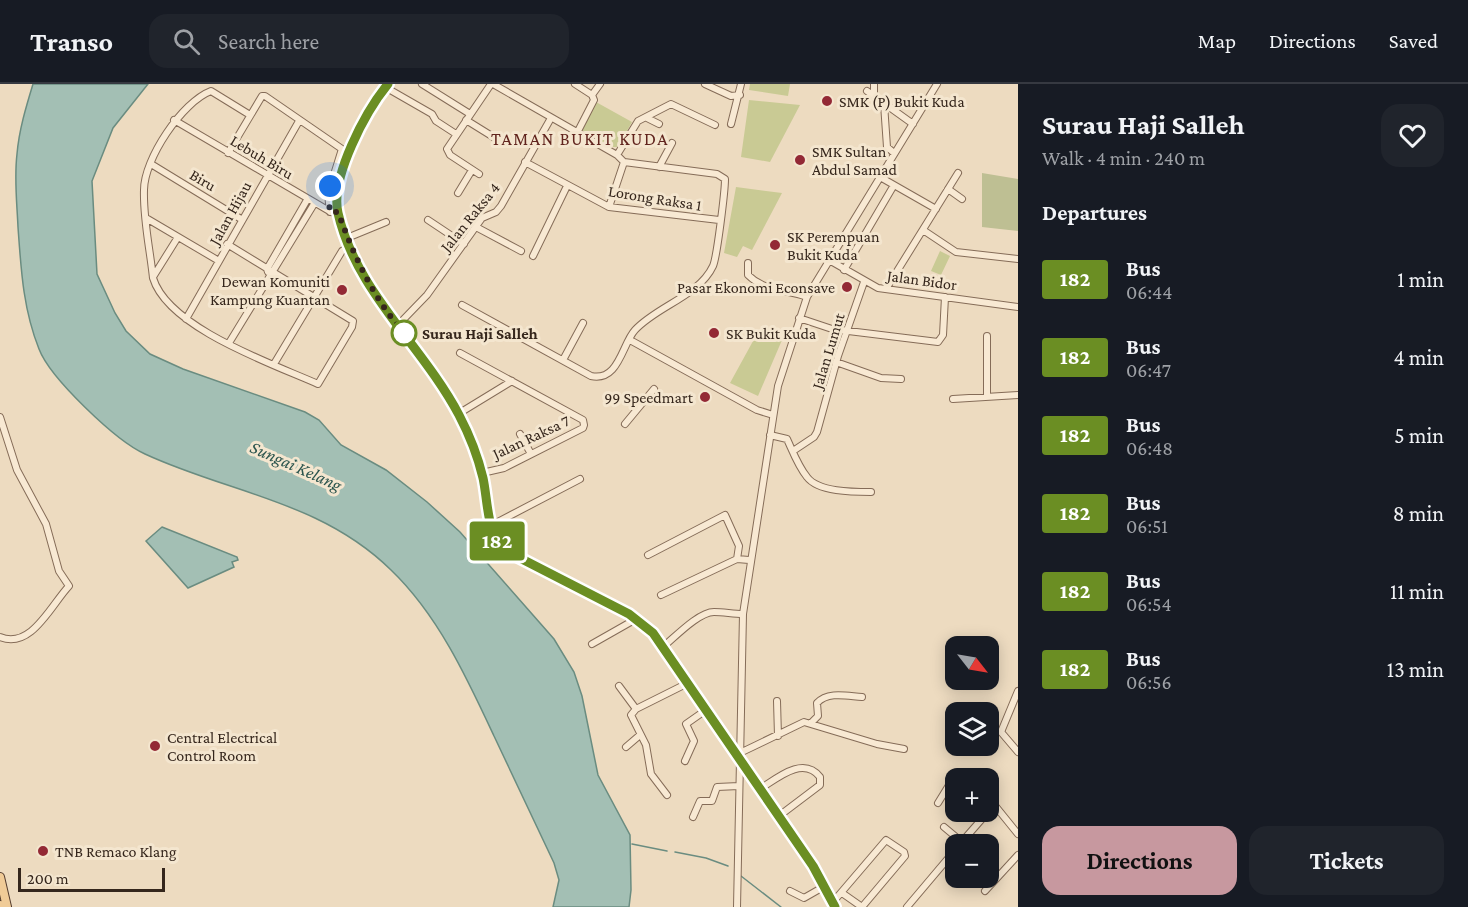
<!DOCTYPE html>
<html lang="en">
<head>
<meta charset="utf-8">
<style>
	body { margin:0; font-family:"Crimson Pro",serif; background:#20242c; color:#f1f3f6; height:100vh; display:flex; flex-direction:column; font-size:22px; white-space:nowrap }
	* { box-sizing:border-box; margin:0 }
	p { font-size:20px; color:#9ea1a6 }
	.icon { flex:none; width:33px; height:33px; fill:none; stroke:currentColor; stroke-width:2; stroke-linecap:round; stroke-linejoin:round }
	.map { position:relative; flex:1; overflow:hidden }
	.sheet { display:flex; flex-direction:column; background:#171b24; width:450px }
	.sheet>* { flex:none }
	.badge { padding:0 12px; border-radius:4px; font-size:21px; line-height:39px }
	.needle { width:39px; rotate:121deg }
	.controls { position:absolute; left:945px; top:552px; display:grid; gap:12px }
	.controls a { display:grid; place-items:center; width:54px; height:54px; border-radius:12px; background:#171b24; box-shadow:0 3px 15px #0003; font-size:30px }
	.scale { position:absolute; left:18px; bottom:15px; width:147px; box-sizing:border-box; padding-left:6px; border:3px solid #35261c; border-top:0; font-size:16px; line-height:21px; white-space:nowrap; color:#35261c; -webkit-text-stroke:4px #f4e6cf; paint-order:stroke }
	.you { position:absolute; width:30px; height:30px; margin:-15px; border:4px solid #fff; border-radius:50%; background:#1a73e8; box-shadow:0 0 0 9px #1a73e833 }
	.map>.badge { position:absolute; translate:-50% -50%; box-shadow:0 0 0 3px #fff }
	h2 { padding:0 24px; font-size:22px; line-height:54px }
	.round { display:grid; place-items:center; flex:none; width:63px; height:63px; border-radius:18px; background:#20242c }
	.head { display:flex; align-items:center; justify-content:space-between; height:102px; padding:0 24px }
	h1 { font-size:28px; font-weight:700; line-height:45px }
	.cta { display:flex; gap:12px; margin-top:auto; padding:12px 24px }
	.cta a { flex:1; height:69px; border-radius:18px; background:#c7989f; color:#111; font-size:24px; font-weight:700; line-height:69px; text-align:center }
	.cta a+a { background:#20242c; color:#f1f3f6 }
	ul { padding:0; list-style:none }
	li { display:flex; align-items:center; gap:18px; height:78px; padding:0 24px }
	li div { flex:1 }
	li b { display:block; font-size:22px }
	li em { font-style:normal }
	li .badge { min-width:66px; font-weight:700; text-align:center }
	header { display:flex; align-items:center; gap:36px; box-sizing:border-box; height:84px; padding:0 30px; background:#171b24; border-bottom:2px solid #363941 }
	header strong { font-size:28px }
	nav { display:flex; gap:33px; margin-inline-start:auto; font-size:21px }
	.search { width:420px; height:54px; background:#20242c; display:flex; align-items:center; gap:15px; box-sizing:border-box; padding:0 21px; border-radius:18px; color:#9ea1a6; font-size:22px }
	main { display:flex; flex:1; min-height:0 }
	.map>svg:first-child { display:block }
	.green { fill:#c9ca94 }
	.cemetery { fill:#bebf93 }
	.water { fill:#a3bfb4; stroke:#6a8c80; stroke-width:1.5 }
	.lines { fill:none; stroke-linecap:round; stroke-linejoin:round }
	.stream { stroke:#6a8c80; stroke-width:1.5 }
	.minor-casing { stroke:#856c58; stroke-width:8 }
	.major-casing { stroke:#533b2d; stroke-width:10 }
	.minor { stroke:#f8e9d3; stroke-width:6 }
	.major { stroke:#f0cb97; stroke-width:8 }
	.line-casing { stroke:#fff; stroke-width:14 }
	.line { stroke:#6b8e23; stroke-width:9 }
	.walk { stroke:#35261c; stroke-width:6; stroke-dasharray:0 10.8 }
	.poi-dot { fill:#932935; stroke:#f4e6cf; stroke-width:2 }
	.stop-dot { fill:#fff; stroke:#6b8e23; stroke-width:3 }
	.labels { text-anchor:middle; dominant-baseline:central; stroke-width:6; stroke-linejoin:round; paint-order:stroke }
	.poi-label { font-size:16px; fill:#35261c; stroke:#f4e6cf; text-anchor:start }
	.street-label { font-size:16px; fill:#35261c; stroke:#f4e6cf }
	.stop-label { font-size:16px; font-weight:bold; fill:#35261c; stroke:#f4e6cf; text-anchor:start }
	.neighbourhood-label { font-size:18px; letter-spacing:1.5px; fill:#61241d; stroke:#f4e6cf }
	.water-label { font-size:18px; font-style:italic; fill:#2c554e; stroke:#f4e6cf }
</style>
</head>
<body>
<header>
<strong>Transo</strong>
<div class="search"><svg class="icon" aria-label="search" viewBox="0 0 24 24"><circle cx="10" cy="10" r="6"/><path d="M15 15l6 6"/></svg>Search here</div>
<nav><a>Map</a><a>Directions</a><a>Saved</a></nav>
</header>
<main>
<div class="map">
<svg width="1018" height="823" viewBox="0 0 1018 823">
	<rect width="100%" height="100%" fill="#eddbc0"/>
	<path class="green" d="M750,0H790L788,12L749,6Z
		M749,16L800,21L770,78L741,73Z
		M596,18L632,38L618,63H612L580,46Z
		M736,103L782,109L752,166L743,162L737,173L724,169Z
		M940,167L950,172L941,191L931,187Z
		M758,248L782,256L758,312L730,299Z"/>
	<path class="cemetery" d="M982,89L1018,95V147L982,143Z"/>
	<path class="water" d="M33,0H148L113,44L92,97L97,190L115,229L126,247L150,270L183,285L305,328L319,336L341,361L386,386L427,418L460,448L554,555L574,588L582,612L598,691L630,751L631,806L629,823H553L559,796L554,779C534,736 514,694 494,652C467,594 438,531 391,486C321,417 229,409 145,370C116,357 50,294 39,265C23,225 21,185 18,143C17,119 14,95 17,70C19,46 26,23 33,0Z
		M162,443L237,473L238,476L232,478L234,483L188,504L146,457Z"/>
	<g class="lines">
		<path class="stream" d="M632,760L667,767
			M675,768L706,774L728,782
			M741,792L781,823"/>
		<defs>
			<path id="minor" d="M388,0C366,28 329,93 338,129C357,208 423,260 459,331C469,350 479,373 483,394C487,412 487,440 497,456C501,462 508,466 514,471L629,530L653,549L813,782L835,823
				M422,0L470,30
				M493,0L617,71L624,78
				M575,0L592,11L594,16L577,49
				M705,0L731,12L740,11
				M874,0V13
				M385,3L432,30L436,37L456,50
				M867,7L913,40
				M592,11L600,0
				M884,20L887,63L894,69
				M647,34L659,40
				M174,36L331,128
				M466,36L495,54
				M731,40L741,0
				M228,69L262,12H265L342,65L328,110L330,128
				M617,71L638,37L671,20L715,41
				M525,78L609,123L719,136
				M151,80L241,135
				M659,83L672,59
				M479,90L450,71L447,65L491,0
				M880,93L936,125
				M948,105L962,115
				M458,109L472,86
				M146,134L219,177
				M428,136L464,160
				M476,143L521,167
				M923,146L956,168L1018,175
				M347,154L386,138
				M227,160L353,237L352,243L318,300C273,280 168,244 153,194C150,165 143,135 144,106C144,75 182,18 211,7L250,31
				M533,172L567,102
				M829,176L878,204L1018,223
				M748,179V191C765,208 786,205 807,213
				M844,186L894,101
				M268,188L267,185L307,116
				M153,193L178,153
				M886,205L958,89
				M462,221L591,292C619,298 622,260 635,246C657,222 699,212 713,182C717,173 725,107 725,95L717,90L624,78L609,123
				M799,234L832,245L938,258L943,251L945,213
				M186,235L299,37
				M398,241L427,211L482,134L496,128L501,122L551,34
				M987,252V313
				M630,256L757,326L773,331
				M229,259L314,120
				M460,269L583,336L584,341L583,344L504,384L482,389
				M563,276L583,239
				M836,278L881,294L901,295
				M274,280L342,167L350,162
				M953,315L1018,311
				M458,330L512,297
				M0,333L17,386L46,440L59,487L69,502C51,521 31,566 0,553
				M625,340L654,305
				M520,350L531,370
				M770,351L787,355C793,368 798,382 807,393C818,408 853,408 871,408
				M793,367L814,353L817,348L838,272L864,198
				M492,441L580,395
				M648,471L725,431L739,462L737,475
				M661,511L737,475L749,476
				M592,560L636,535
				M664,562C676,552 699,528 714,528C724,528 733,530 743,530
				M619,602L636,625
				M1018,607L1001,648L1018,668
				M777,617L778,652
				M811,639L818,632L817,619C828,607 847,612 862,613
				M626,663L640,651
				M744,667L804,638L877,660L904,665
				M685,677L694,657L686,640L706,626
				M760,705C776,695 803,671 820,693V701L779,732
				M667,711L651,690L646,661L631,631L636,625L688,599
				M988,713L1018,750
				M938,719L954,693L961,691L966,694
				M693,733L700,717H712L717,703L739,702
				M944,743L962,758
				M960,760L988,728
				M790,807L804,814L825,802
				M985,807L1018,771
				M833,818L886,756L904,768L905,772L862,823L842,809
				M737,823L743,530L778,302L807,213L937,0
				M907,823L956,765"/>
			<path id="major" d="M0,793L7,823
				M0,821V823"/>
		</defs>
		<use href="#minor" class="minor-casing"/>
		<use href="#major" class="major-casing"/>
		<use href="#minor" class="minor"/>
		<use href="#major" class="major"/>
	</g>
	<g class="lines">
		<defs>
			<path id="line" d="M388,0C366,27 330,93 338,129C356,208 422,261 459,331C469,350 478,373 483,394C487,412 487,440 497,456C501,462 508,467 514,471L629,530L653,549L813,782L835,823"/>
		</defs>
		<use href="#line" class="line-casing"/>
		<use href="#line" class="line"/>
		<path class="walk" d="M330,102L328,110L330,128H338C355,175 374,215 404,249"/>
	</g>
	<g class="poi-dot">
		<circle cx="827" cy="17" r="6"/>
		<circle cx="800" cy="76" r="6"/>
		<circle cx="775" cy="161" r="6"/>
		<circle cx="847" cy="203" r="6"/>
		<circle cx="342" cy="206" r="6"/>
		<circle cx="714" cy="249" r="6"/>
		<circle cx="705" cy="313" r="6"/>
		<circle cx="155" cy="662" r="6"/>
		<circle cx="43" cy="767" r="6"/>
	</g>
	<circle class="stop-dot" cx="404" cy="249" r="12"/>
	<g class="labels">
		<g class="poi-label">
			<text x="839" y="17">SMK (P) Bukit Kuda</text>
			<text x="812" y="67">SMK Sultan<tspan x="812" dy="18">Abdul Samad</tspan></text>
			<text x="787" y="152">SK Perempuan<tspan x="787" dy="18">Bukit Kuda</tspan></text>
			<text x="330" y="197" text-anchor="end">Dewan Komuniti<tspan x="330" dy="18">Kampung Kuantan</tspan></text>
			<text x="835" y="203" text-anchor="end">Pasar Ekonomi Econsave</text>
			<text x="726" y="249">SK Bukit Kuda</text>
			<text x="693" y="313" text-anchor="end">99 Speedmart</text>
			<text x="167" y="653">Central Electrical<tspan x="167" dy="18">Control Room</tspan></text>
			<text x="55" y="767">TNB Remaco Klang</text>
		</g>
		<g class="street-label">
			<text transform="translate(262 73) rotate(31)">Lebuh Biru</text>
			<text transform="translate(203 96) rotate(31)">Biru</text>
			<text transform="translate(655 114) rotate(9)">Lorong Raksa 1</text>
			<text transform="translate(230 129) rotate(-61)">Jalan Hijau</text>
			<text transform="translate(470 133) rotate(-51)">Jalan Raksa 4</text>
			<text transform="translate(922 196) rotate(8)">Jalan Bidor</text>
			<text transform="translate(828 267) rotate(-73)">Jalan Lumut</text>
			<text transform="translate(531 353) rotate(-25)">Jalan Raksa 7</text>
		</g>
		<g class="stop-label">
			<text x="422" y="249">Surau Haji Salleh</text>
		</g>
		<g class="neighbourhood-label">
			<text x="580" y="55">TAMAN BUKIT KUDA</text>
		</g>
		<g class="water-label">
			<text transform="translate(296 382) rotate(24)">Sungai Kelang</text>
		</g>
	</g>
</svg>
<div class="controls">
<a><svg class="needle" viewBox="-14 -14 28 28"><path d="M0-13l5 13h-10z" fill="#e53935"/><path d="M0 13l5-13h-10z" fill="#9ea1a6"/></svg></a>
<a><svg class="icon" aria-label="layers" viewBox="0 0 24 24"><path d="M12 4l9 5-9 5-9-5zM3 14l9 5 9-5"/></svg></a>
<a>+</a>
<a>−</a>
</div>
<div class="scale">200 m</div>
<div class="you" style="left:330px;top:102px"></div>
<b class="badge" style="left:497px;top:457px;background:#6b8e23;color:#fff">182</b>
</div>
<section class="sheet">
<div class="head"><div><h1>Surau Haji Salleh</h1><p>Walk · 4 min · 240 m</p></div><a class="round"><svg class="icon" aria-label="heart" viewBox="0 0 24 24"><path d="M12 20l-8-8c-3-5 5-10 8-4 3-6 11-1 8 4z"/></svg></a></div>
<h2>Departures</h2>
<ul>
<li><span class="badge" style="background:#6b8e23;color:#fff">182</span><div><b>Bus</b><p>06:44</p></div><em>1 min</em></li>
<li><span class="badge" style="background:#6b8e23;color:#fff">182</span><div><b>Bus</b><p>06:47</p></div><em>4 min</em></li>
<li><span class="badge" style="background:#6b8e23;color:#fff">182</span><div><b>Bus</b><p>06:48</p></div><em>5 min</em></li>
<li><span class="badge" style="background:#6b8e23;color:#fff">182</span><div><b>Bus</b><p>06:51</p></div><em>8 min</em></li>
<li><span class="badge" style="background:#6b8e23;color:#fff">182</span><div><b>Bus</b><p>06:54</p></div><em>11 min</em></li>
<li><span class="badge" style="background:#6b8e23;color:#fff">182</span><div><b>Bus</b><p>06:56</p></div><em>13 min</em></li>
</ul>
<div class="cta"><a>Directions</a><a>Tickets</a></div>
</section>
</main>
</body>
</html>
